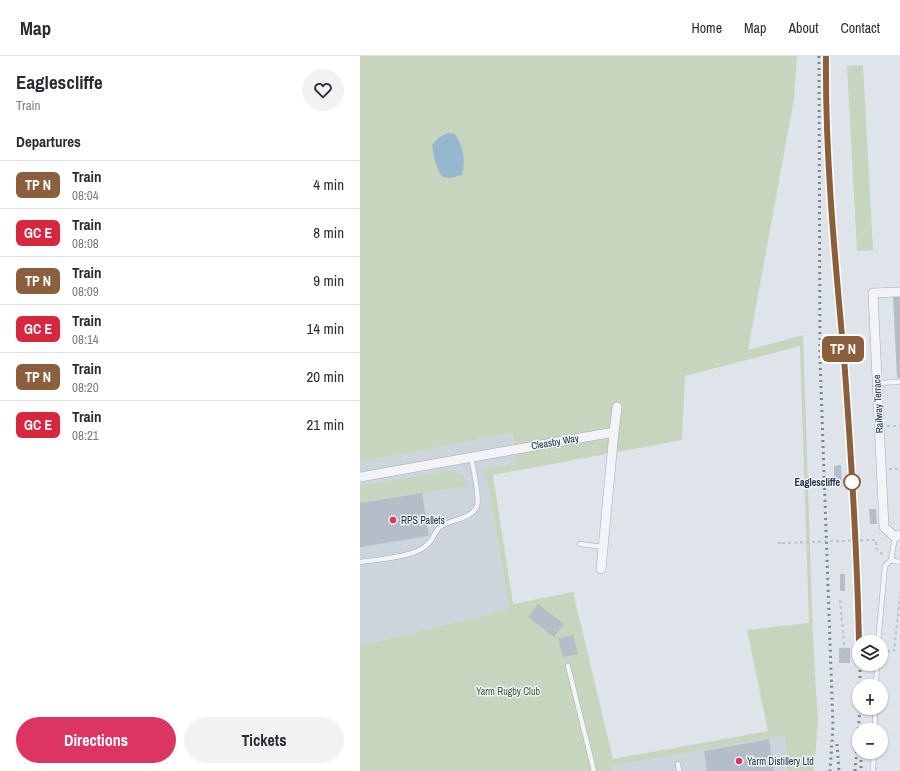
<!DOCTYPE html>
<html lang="en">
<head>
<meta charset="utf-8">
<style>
	body { margin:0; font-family:"Archivo Narrow",sans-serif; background:#f2f2f3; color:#2b2b33; height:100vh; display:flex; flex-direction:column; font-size:15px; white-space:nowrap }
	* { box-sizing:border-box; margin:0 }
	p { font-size:13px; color:#7c7c81 }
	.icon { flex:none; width:22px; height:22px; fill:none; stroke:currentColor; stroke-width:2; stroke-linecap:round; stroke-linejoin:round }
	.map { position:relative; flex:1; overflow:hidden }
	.drawer { display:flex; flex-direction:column; background:#fff; width:360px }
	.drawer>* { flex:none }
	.badge { padding:0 8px; border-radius:6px; font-size:14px; line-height:26px }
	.controls { position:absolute; left:492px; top:579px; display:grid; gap:8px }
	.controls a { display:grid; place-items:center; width:36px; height:36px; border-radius:50%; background:#fff; box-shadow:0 1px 3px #0004; font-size:20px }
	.map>.badge { position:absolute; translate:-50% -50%; box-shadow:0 0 0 2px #fff }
	h2 { padding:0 16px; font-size:15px; line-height:36px }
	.round { display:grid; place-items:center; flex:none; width:42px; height:42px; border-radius:21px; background:#f2f2f3 }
	.head { display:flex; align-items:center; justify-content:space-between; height:68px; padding:0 16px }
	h1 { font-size:19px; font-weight:800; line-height:30px }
	.action { display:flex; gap:8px; margin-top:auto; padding:8px 16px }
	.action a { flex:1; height:46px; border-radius:24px; background:#dd3563; color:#fff; font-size:16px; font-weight:800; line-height:46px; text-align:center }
	.action a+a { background:#f2f2f3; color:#2b2b33 }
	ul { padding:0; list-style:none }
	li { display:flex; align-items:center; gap:12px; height:48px; padding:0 16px; border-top:1px solid #e1e1e2 }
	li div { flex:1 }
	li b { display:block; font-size:15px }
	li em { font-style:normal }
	li .badge { min-width:44px; font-weight:700; text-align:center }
	header { display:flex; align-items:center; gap:24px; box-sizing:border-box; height:56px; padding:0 20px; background:#fff; border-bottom:1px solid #e1e1e2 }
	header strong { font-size:19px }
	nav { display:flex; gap:22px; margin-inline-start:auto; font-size:14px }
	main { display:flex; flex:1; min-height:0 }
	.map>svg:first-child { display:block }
	.built { fill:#ccd4dc }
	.green { fill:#c7d5bf; fill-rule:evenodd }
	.water { fill:#95b8ce }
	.building { fill:#b5bec8 }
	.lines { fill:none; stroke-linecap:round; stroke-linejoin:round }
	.service-casing { stroke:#a4acb5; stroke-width:5.5 }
	.minor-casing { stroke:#a4acb5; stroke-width:10 }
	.path { stroke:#bdc2c8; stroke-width:2; stroke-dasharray:3 3; stroke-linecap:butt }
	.service { stroke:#f2f4f7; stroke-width:4.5 }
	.minor { stroke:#f2f4f7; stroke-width:9 }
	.rail { stroke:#768695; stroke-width:3; stroke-dasharray:2 4; stroke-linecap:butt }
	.path-bridge { stroke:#bdc2c8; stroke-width:2; stroke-dasharray:3 3; stroke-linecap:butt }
	.line-casing { stroke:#fff; stroke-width:9 }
	.line { stroke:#8b5e3c; stroke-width:6 }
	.stop-dot { fill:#fff; stroke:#8b5e3c; stroke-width:2 }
	.poi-dot { fill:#dd3563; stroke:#eef3f7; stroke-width:1.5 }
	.labels { text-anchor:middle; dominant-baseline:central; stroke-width:3; stroke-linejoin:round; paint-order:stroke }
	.street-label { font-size:10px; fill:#263443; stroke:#eef3f7 }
	.stop-label { font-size:10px; font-weight:bold; fill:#263443; stroke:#eef3f7; text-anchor:end }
	.poi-label { font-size:10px; fill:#263443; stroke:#eef3f7; text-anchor:start }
	.park-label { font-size:10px; fill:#406031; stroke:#eef3f7 }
</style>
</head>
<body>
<header>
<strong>Map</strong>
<nav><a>Home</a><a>Map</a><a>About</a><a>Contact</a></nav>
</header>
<main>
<section class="drawer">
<div class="head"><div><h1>Eaglescliffe</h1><p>Train</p></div><a class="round"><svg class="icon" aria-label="heart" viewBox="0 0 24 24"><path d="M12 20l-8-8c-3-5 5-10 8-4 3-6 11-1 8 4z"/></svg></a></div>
<h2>Departures</h2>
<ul>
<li><span class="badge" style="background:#8b5e3c;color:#fff">TP N</span><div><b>Train</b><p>08:04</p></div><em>4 min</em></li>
<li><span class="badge" style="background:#d7263d;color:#fff">GC E</span><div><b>Train</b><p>08:08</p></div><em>8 min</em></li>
<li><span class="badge" style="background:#8b5e3c;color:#fff">TP N</span><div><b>Train</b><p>08:09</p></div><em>9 min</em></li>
<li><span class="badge" style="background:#d7263d;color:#fff">GC E</span><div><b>Train</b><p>08:14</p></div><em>14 min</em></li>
<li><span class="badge" style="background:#8b5e3c;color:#fff">TP N</span><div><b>Train</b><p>08:20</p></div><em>20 min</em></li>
<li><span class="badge" style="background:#d7263d;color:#fff">GC E</span><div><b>Train</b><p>08:21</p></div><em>21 min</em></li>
</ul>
<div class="action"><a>Directions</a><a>Tickets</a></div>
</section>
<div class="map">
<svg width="540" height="715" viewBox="0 0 540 715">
	<rect width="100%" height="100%" fill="#dfe4ea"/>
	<path class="built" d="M153,377L156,408L125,412L149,553L0,590V406Z
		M425,678L428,715H252L250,710Z"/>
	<path class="green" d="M0,0H437L434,43L388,294L443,279L453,583L458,666L454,715H428L425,679L251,710L252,715H0V590L149,553L125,412L156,408L153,377L0,406ZM440,290L449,567L387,574L408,675L253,703L213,536L153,548L133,419L322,384L325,320Z
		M503,9L513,194L497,195L487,10Z
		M90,415H95L104,421L107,430L0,446V430Z"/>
	<path class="water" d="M88,77L95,78C103,90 106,105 102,119L91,122L83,121C75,112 74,100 72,89L78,82Z"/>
	<path class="building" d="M533,241H540V322H537Z
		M481,409L482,431H474V410Z
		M62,437L69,480L0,491V447Z
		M509,453H516L517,468H510Z
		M480,518H485V535H480Z
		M178,548L204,568L194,581L168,561Z
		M213,579L218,598L203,601L198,582Z
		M479,592H490V607H479Z
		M409,683L414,715H347L344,695Z"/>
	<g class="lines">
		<defs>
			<path id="service" d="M517,327L540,326
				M220,488L243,491
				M531,504L540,506
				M0,506C15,504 51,501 63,492C66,489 70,487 72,483C74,479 76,474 80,471C91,463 112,463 117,450C120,441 113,411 111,401
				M518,586L525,510L531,504L535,481
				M208,610L234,715
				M516,630L517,608
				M515,674V652
				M318,708L319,715
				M513,715L514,696"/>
			<path id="minor" d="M540,236L513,237L524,471L535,481L540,479
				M254,376L257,351
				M0,421L254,376L241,513"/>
		</defs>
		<use href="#service" class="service-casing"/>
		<use href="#minor" class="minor-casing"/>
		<path class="path" d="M527,370H540
			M529,413H540
			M512,484H516V492L524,500
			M418,487H422
			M480,544L485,597L499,596
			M521,595H534L540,540"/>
		<use href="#service" class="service"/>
		<use href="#minor" class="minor"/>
		<path class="rail" d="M459,0L460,303L473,671L470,715
			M466,0C466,102 476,203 484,305C491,399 497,492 499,586
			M500,608V630
			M477,688L479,715
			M501,698V715
			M495,715L500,652"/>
		<path class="path-bridge" d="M422,487L512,484"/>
	</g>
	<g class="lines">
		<defs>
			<path id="line" d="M466,0C465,101 475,202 484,302C491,396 497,491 499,586"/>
		</defs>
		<use href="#line" class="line-casing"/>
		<use href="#line" class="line"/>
	</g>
	<circle class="stop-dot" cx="492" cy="426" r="8"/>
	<g class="poi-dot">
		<circle cx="33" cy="464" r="4"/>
		<circle cx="379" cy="705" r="4"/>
	</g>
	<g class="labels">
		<g class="street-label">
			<text transform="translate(518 348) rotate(-93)">Railway Terrace</text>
			<text transform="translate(195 386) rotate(-10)">Cleasby Way</text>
		</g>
		<g class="stop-label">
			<text x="480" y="426">Eaglescliffe</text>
		</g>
		<g class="poi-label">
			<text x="41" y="464">RPS Pallets</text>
			<text x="387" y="705">Yarm Distillery Ltd</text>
		</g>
		<g class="park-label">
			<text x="148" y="635">Yarm Rugby Club</text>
		</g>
	</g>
</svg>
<div class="controls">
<a><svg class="icon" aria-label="layers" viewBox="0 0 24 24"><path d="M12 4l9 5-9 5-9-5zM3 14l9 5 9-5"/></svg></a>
<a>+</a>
<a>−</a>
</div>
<b class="badge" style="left:483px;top:293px;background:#8b5e3c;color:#fff">TP N</b>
</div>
</main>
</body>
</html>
